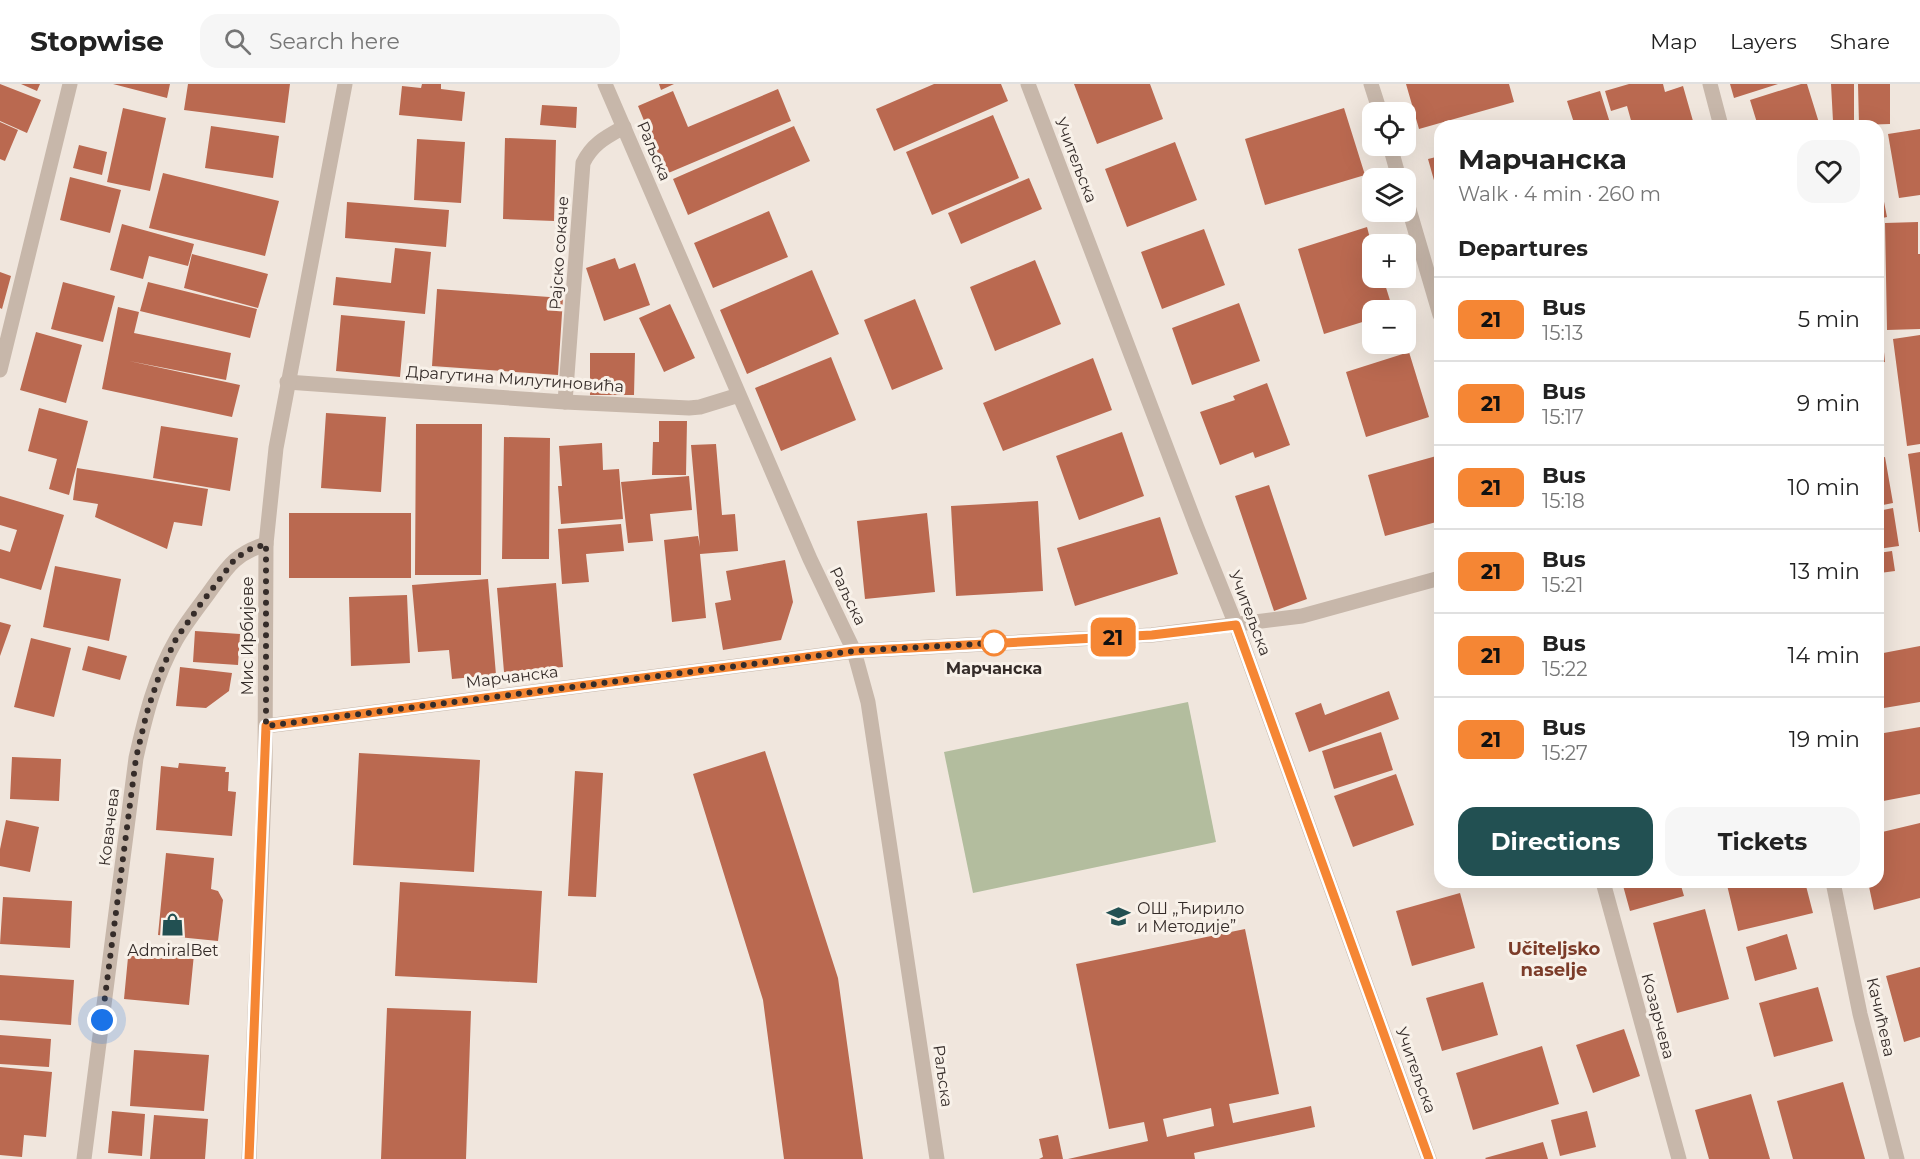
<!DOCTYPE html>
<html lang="en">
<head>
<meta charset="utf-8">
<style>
	body { margin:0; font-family:Montserrat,sans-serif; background:#f6f6f6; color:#222; height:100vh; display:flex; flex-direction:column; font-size:22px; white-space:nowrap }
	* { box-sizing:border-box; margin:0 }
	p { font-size:20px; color:#767676 }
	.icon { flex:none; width:33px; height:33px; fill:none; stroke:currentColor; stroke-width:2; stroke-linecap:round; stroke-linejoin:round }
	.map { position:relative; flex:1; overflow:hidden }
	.drawer { position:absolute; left:1434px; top:36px; width:450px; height:768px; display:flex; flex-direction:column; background:#fff; border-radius:18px; box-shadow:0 6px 24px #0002 }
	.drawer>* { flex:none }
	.badge { padding:0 12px; border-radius:9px; font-size:21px; line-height:39px }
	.buttons { position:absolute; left:1362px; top:18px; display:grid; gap:12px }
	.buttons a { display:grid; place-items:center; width:54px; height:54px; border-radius:12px; background:#fff; box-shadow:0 6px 24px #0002; font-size:30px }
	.you { position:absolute; width:30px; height:30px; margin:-15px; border:4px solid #fff; border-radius:50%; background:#1a73e8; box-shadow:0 0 0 9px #1a73e833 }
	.map>.badge { position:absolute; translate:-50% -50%; box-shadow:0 0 0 3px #fff }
	h2 { padding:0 24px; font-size:22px; line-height:54px }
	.round { display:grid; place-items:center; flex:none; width:63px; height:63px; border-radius:18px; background:#f6f6f6 }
	.headline { display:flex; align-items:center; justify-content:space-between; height:102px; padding:0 24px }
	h1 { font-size:28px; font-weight:700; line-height:45px }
	.cta { display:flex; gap:12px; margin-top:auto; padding:12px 24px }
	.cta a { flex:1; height:69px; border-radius:18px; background:#225052; color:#fff; font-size:24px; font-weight:700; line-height:69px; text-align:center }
	.cta a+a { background:#f6f6f6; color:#222 }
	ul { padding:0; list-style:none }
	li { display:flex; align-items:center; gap:18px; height:84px; padding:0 24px; border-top:2px solid #e0e0e0 }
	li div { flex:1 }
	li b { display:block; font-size:22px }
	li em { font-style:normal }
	li .badge { min-width:66px; font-weight:700; text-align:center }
	header { display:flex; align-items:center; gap:36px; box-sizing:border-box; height:84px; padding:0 30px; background:#fff; border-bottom:2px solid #e0e0e0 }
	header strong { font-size:28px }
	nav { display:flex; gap:33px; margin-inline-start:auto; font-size:21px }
	.search { width:420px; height:54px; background:#f6f6f6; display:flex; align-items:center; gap:15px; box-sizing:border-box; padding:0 21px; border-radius:18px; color:#767676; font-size:22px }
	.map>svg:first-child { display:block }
	.green { fill:#b3bd9e }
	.building { fill:#ba6950; fill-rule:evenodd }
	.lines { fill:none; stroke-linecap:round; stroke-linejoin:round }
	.pedestrian { stroke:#c7b7aa; stroke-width:15 }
	.minor { stroke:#c7b7aa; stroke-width:15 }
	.tertiary { stroke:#c7b7aa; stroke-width:15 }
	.line-casing { stroke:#fff; stroke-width:14 }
	.line { stroke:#f58634; stroke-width:9 }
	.walk { stroke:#352c29; stroke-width:6; stroke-dasharray:0 10.8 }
	.stop-dot { fill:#fff; stroke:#f58634; stroke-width:3 }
	.labels { text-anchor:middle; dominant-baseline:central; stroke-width:6; stroke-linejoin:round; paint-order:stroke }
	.street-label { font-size:16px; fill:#352c29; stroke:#f8f1e9 }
	.stop-label { font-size:16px; font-weight:bold; fill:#352c29; stroke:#f8f1e9 }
	.poi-label { font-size:16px; fill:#352c29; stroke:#f8f1e9; text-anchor:start }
	.neighbourhood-label { font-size:18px; font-weight:bold; fill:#7c3c29; stroke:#f8f1e9 }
</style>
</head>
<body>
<header>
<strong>Stopwise</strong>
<div class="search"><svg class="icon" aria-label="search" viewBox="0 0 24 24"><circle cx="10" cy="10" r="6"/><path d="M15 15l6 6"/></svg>Search here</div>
<nav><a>Map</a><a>Layers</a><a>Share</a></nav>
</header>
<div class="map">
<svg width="1920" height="1075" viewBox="0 0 1920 1075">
	<rect width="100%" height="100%" fill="#f0e6dd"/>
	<path class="green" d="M1188,618L1216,758L973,809L944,668Z"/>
	<path class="building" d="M0,0L41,16L27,49L0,37Z
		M21,0H40L37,7Z
		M113,0H170L167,14Z
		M188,0H290L285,39L184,26Z
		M422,0H441V5L465,8L462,37L399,31L402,2L421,4Z
		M659,0H674L661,6Z
		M934,0H1001L1008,17L894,67L876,25Z
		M1074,0H1150L1163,35L1097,60Z
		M1406,0H1509L1514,18L1419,45Z
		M1629,0H1663L1665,8L1683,2L1693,37L1676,42H1626L1632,40L1627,22L1611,27L1605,7Z
		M1730,0H1778L1734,14Z
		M1801,0H1807L1820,42H1758L1750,16Z
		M1831,0H1854V37H1833Z
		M1858,0H1890V40L1859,41Z
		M778,5L791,37L666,90L638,22L673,7L688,43Z
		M1600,7L1611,42H1575L1567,17Z
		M542,21L577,23L576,44L540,41Z
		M123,24L166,34L150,107L107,98Z
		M1344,24L1365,91L1265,121L1245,55Z
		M993,31L1019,94L932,131L906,68Z
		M0,38L18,46L5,77L0,75Z
		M211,42L279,52L273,94L205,84Z
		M794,42L810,77L688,131L673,95Z
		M1920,45V111L1899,114L1888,50Z
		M505,54L556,56L554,137L503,135Z
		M417,55L465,58L461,119L414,116Z
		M1175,58L1197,116L1127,143L1105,85Z
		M79,61L107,68L102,91L73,84Z
		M1440,72V114H1439L1428,75Z
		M1878,87L1887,133L1878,135Z
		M163,89L279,117L265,172L149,144Z
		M70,93L121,106L110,149L60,136Z
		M1029,94L1042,125L961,160L948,129Z
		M347,118L449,126L446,163L345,154Z
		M769,127L788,173L713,204L694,159Z
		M1918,138V170H1920V245L1887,246L1885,139Z
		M122,140L194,160L188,182L149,172L143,195L110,186Z
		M1367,143L1372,162V194H1383L1393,226H1372V235L1324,250L1298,165Z
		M1204,145L1225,201L1162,225L1141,168Z
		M395,164L431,168L425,230L333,221L336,193L391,199Z
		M192,170L268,190L258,224L184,204Z
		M615,174L619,185L635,179L650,221L604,237L586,184Z
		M1035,176L1061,240L995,267L970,203Z
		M812,186L839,250L747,290L720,226Z
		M0,188L11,192L2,225L0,224Z
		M63,198L115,212L103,258L51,245Z
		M148,198L257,225L250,254L140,227Z
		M437,205L563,214L558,291L432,282Z
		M915,215L943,285L892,306L864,236Z
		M1239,219L1260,277L1192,301L1172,244Z
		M670,220L695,274L664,288L639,234Z
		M118,223L139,228L134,249L231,269L226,296L129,277L240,301L232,333L102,305Z
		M341,231L405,237L400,293L336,287Z
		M36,248L82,261L66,319L20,306Z
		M1920,251V360L1907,362L1893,255Z
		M1878,258H1883L1885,278L1878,279Z
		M1409,268L1429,333L1366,353L1346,288Z
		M590,269H635L634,311H590Z
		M831,273L856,336L781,367L755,304Z
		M1093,274L1112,326L1003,367L983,319Z
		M1267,299L1290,361L1255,374L1253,368L1220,381L1200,328L1235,316L1233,312Z
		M39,324L88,337L69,411L49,405L57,375L28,367Z
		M326,329L386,333L381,408L321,404Z
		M659,337H687L686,391H652L653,358H659Z
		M416,340H482L481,491H415Z
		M161,342L238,354L230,407L153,394Z
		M1122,348L1144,412L1079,436L1056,372Z
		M504,353L550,354L549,475H502Z
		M602,359L603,386L619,385L623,435L561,440L558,402H562L559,362Z
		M716,360L722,431L735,430L738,467L700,470L706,534L672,538L664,456L698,452L700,463L691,361Z
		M1920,368V448H1919L1908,370Z
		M1440,371V437L1385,452L1368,391Z
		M1885,373L1893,419L1878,422V374Z
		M77,384L208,405L202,442L174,438L167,465L95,433L98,420L73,416Z
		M689,392L692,426L650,430L653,457L628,459L621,398Z
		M1269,401L1307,515L1274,527L1235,412Z
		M0,412L64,431L41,506L0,494V465L10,468L17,446L0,441Z
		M1038,417L1043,507L956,512L951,422Z
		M1893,424L1899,462L1878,465V427Z
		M289,429H411V494H289Z
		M927,429L935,508L865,515L857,437Z
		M1160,433L1178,490L1075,522L1057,464Z
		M621,440L624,467L586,470L589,498L562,500L558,445Z
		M1892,467L1895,487L1880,489L1881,498H1878V469Z
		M785,476L793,518L781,556L723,566L715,519L731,516L726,487Z
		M55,482L121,495L109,557L43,543Z
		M488,495L496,591L452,595L449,566L418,568L412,501Z
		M556,499L563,583L504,588L497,504Z
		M407,511L410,579L351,582L349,513Z
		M0,538L11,541L0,572Z
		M195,547L240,550L238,581L193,578Z
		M31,554L71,564L54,633L14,623Z
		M88,562L127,572L120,596L82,586Z
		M1920,562V618L1878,625V570Z
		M180,583L232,589L229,607L206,624L176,622Z
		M1389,607L1399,635L1309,668L1295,629L1321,619L1325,631Z
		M1920,643V710L1878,718V650Z
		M1381,648L1393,686L1334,705L1322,667Z
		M765,667L838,894L863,1075H784L763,916L693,690Z
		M359,669L480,676L474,788L353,781Z
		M12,673L61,675L59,717L10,715Z
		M179,679L226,683L225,688H229L228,707L236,708L232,752L156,746L161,682L178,684Z
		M575,687L603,689L596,813L568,812Z
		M1396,690L1414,741L1353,763L1334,712Z
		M6,736L39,743L30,788L0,782V765Z
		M1920,739V814L1874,826L1868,798H1878V749Z
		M166,769L214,774L211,805L218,807L223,816L218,857L158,851Z
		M400,798L542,807L537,899L395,892Z
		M1622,798H1680L1684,812L1630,827Z
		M1736,798H1805L1813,829L1738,847L1727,801Z
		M1460,809L1475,864L1412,882L1396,827Z
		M3,813L72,817L70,864L0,860Z
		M1705,825L1729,915L1677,929L1653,839Z
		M1245,845L1279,1010L1229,1020L1233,1039L1311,1022L1315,1043L1194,1069L1195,1075H1068L1148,1057L1144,1038L1109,1045L1076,880ZM1211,1024L1214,1042L1167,1053L1163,1035Z
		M1787,850L1797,885L1755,897L1746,863Z
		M129,863L194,870L189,921L124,915Z
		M1920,883V953L1904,958L1886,892Z
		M0,891L74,896L71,941L0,936Z
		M1483,898L1498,951L1442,967L1426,914Z
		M1818,903L1833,957L1774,973L1759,919Z
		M387,924L471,927L466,1075H381Z
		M1624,945L1640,992L1593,1009L1576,961Z
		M0,951L51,955L49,983L0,980Z
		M1542,962L1559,1020L1473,1046L1456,989Z
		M134,966L209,971L204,1027L130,1022Z
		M0,983L52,988L46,1053L24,1051L22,1073L0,1071Z
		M1843,998L1865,1075H1793L1777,1017Z
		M1751,1010L1770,1075H1709L1695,1026Z
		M112,1027L145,1030L142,1072L108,1069Z
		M1587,1027L1596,1063L1560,1072L1551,1036Z
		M154,1031L208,1035L205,1075H150Z
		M1058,1051L1063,1075H1039L1043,1073L1039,1055Z
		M1543,1058L1548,1075H1486L1485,1074Z"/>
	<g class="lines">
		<path class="pedestrian" d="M565,318L583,79C592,60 606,53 624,43"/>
		<path class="minor" d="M605,0L810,475L854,567L868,618L937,1075
			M1028,0L1197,444L1236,541L1429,1075
			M1371,0L1380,28
			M1710,0L1721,42
			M1390,62L1399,94
			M1406,115L1440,231
			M0,286L70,0
			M287,298L565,318L689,324L700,323L739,311
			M266,642L854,567L1152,551L1302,532L1440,494
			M1603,798L1679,1075
			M1833,798L1860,930L1897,1075
			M84,1075L136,674C145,634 155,592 176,556C185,540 197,525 208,510C227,484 234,470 266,460"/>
		<path class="tertiary" d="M249,1075L265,686L266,460L276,364L345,0"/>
	</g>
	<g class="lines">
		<defs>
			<path id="line" d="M249,1075L266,642L854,567L1152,551L1236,541L1429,1075"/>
		</defs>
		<use href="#line" class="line-casing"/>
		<use href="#line" class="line"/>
		<path class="walk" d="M102,936L136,674L147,628L160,589L176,555L200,521L235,475L248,466L266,460V642L854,567L994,559"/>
	</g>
	<defs>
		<symbol id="school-bare" viewBox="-9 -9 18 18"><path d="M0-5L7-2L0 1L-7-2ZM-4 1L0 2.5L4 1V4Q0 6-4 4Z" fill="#225052" stroke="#f8f1e9" stroke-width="2.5" paint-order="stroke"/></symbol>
		<symbol id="shop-bare" viewBox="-9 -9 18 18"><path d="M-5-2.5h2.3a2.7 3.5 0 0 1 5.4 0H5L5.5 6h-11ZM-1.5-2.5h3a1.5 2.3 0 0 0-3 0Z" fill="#225052" stroke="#f8f1e9" stroke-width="2.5" paint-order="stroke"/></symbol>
	</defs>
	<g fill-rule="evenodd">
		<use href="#school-bare" x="1102" y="816" width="33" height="33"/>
		<use href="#shop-bare" x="156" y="824" width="33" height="33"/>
	</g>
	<circle class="stop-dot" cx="994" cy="559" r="12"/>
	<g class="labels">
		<g class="street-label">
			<text transform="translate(654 67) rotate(67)">Раљска</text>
			<text transform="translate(1076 76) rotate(69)">Учитељска</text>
			<text transform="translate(559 169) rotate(-86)">Рајско сокаче</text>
			<text transform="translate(515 295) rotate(4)">Драгутина Милутиновића</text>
			<text transform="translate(848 512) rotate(64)">Раљска</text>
			<text transform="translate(1250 529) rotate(69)">Учитељска</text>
			<text transform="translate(247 552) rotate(-90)">Мис Ирбијеве</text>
			<text transform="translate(512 593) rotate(-7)">Марчанска</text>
			<text transform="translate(109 743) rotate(-83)">Ковачева</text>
			<text transform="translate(1658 932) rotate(75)">Козарчева</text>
			<text transform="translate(1881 933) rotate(77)">Качићева</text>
			<text transform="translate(1416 986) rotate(70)">Учитељска</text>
			<text transform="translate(943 992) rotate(82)">Раљска</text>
		</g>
		<g class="stop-label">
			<text x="994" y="584">Марчанска</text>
		</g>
		<g class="poi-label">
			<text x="1137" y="824">ОШ „Ћирило<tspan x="1137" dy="18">и Методије”</tspan></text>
			<text x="173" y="866" text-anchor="middle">AdmiralBet</text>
		</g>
		<g class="neighbourhood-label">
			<text x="1554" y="865">Učiteljsko<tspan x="1554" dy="21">naselje</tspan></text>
		</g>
	</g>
</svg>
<div class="buttons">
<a><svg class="icon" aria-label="locate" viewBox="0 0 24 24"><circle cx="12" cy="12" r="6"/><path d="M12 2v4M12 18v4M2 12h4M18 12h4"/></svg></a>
<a><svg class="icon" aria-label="layers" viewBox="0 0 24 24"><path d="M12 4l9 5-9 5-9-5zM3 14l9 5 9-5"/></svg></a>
<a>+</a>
<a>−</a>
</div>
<div class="you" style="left:102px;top:936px"></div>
<b class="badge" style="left:1113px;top:553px;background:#f58634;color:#111">21</b>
<section class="drawer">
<div class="headline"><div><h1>Марчанска</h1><p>Walk · 4 min · 260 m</p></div><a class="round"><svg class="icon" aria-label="heart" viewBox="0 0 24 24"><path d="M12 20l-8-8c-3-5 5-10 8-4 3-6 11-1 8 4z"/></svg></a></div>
<h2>Departures</h2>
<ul>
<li><span class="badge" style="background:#f58634;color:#111">21</span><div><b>Bus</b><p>15:13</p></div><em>5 min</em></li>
<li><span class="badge" style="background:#f58634;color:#111">21</span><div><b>Bus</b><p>15:17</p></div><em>9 min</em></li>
<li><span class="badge" style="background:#f58634;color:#111">21</span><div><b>Bus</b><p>15:18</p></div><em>10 min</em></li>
<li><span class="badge" style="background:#f58634;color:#111">21</span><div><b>Bus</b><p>15:21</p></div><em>13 min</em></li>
<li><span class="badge" style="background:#f58634;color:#111">21</span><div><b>Bus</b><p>15:22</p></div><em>14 min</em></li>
<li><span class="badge" style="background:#f58634;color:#111">21</span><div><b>Bus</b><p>15:27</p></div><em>19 min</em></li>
</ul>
<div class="cta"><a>Directions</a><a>Tickets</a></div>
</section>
</div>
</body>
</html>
